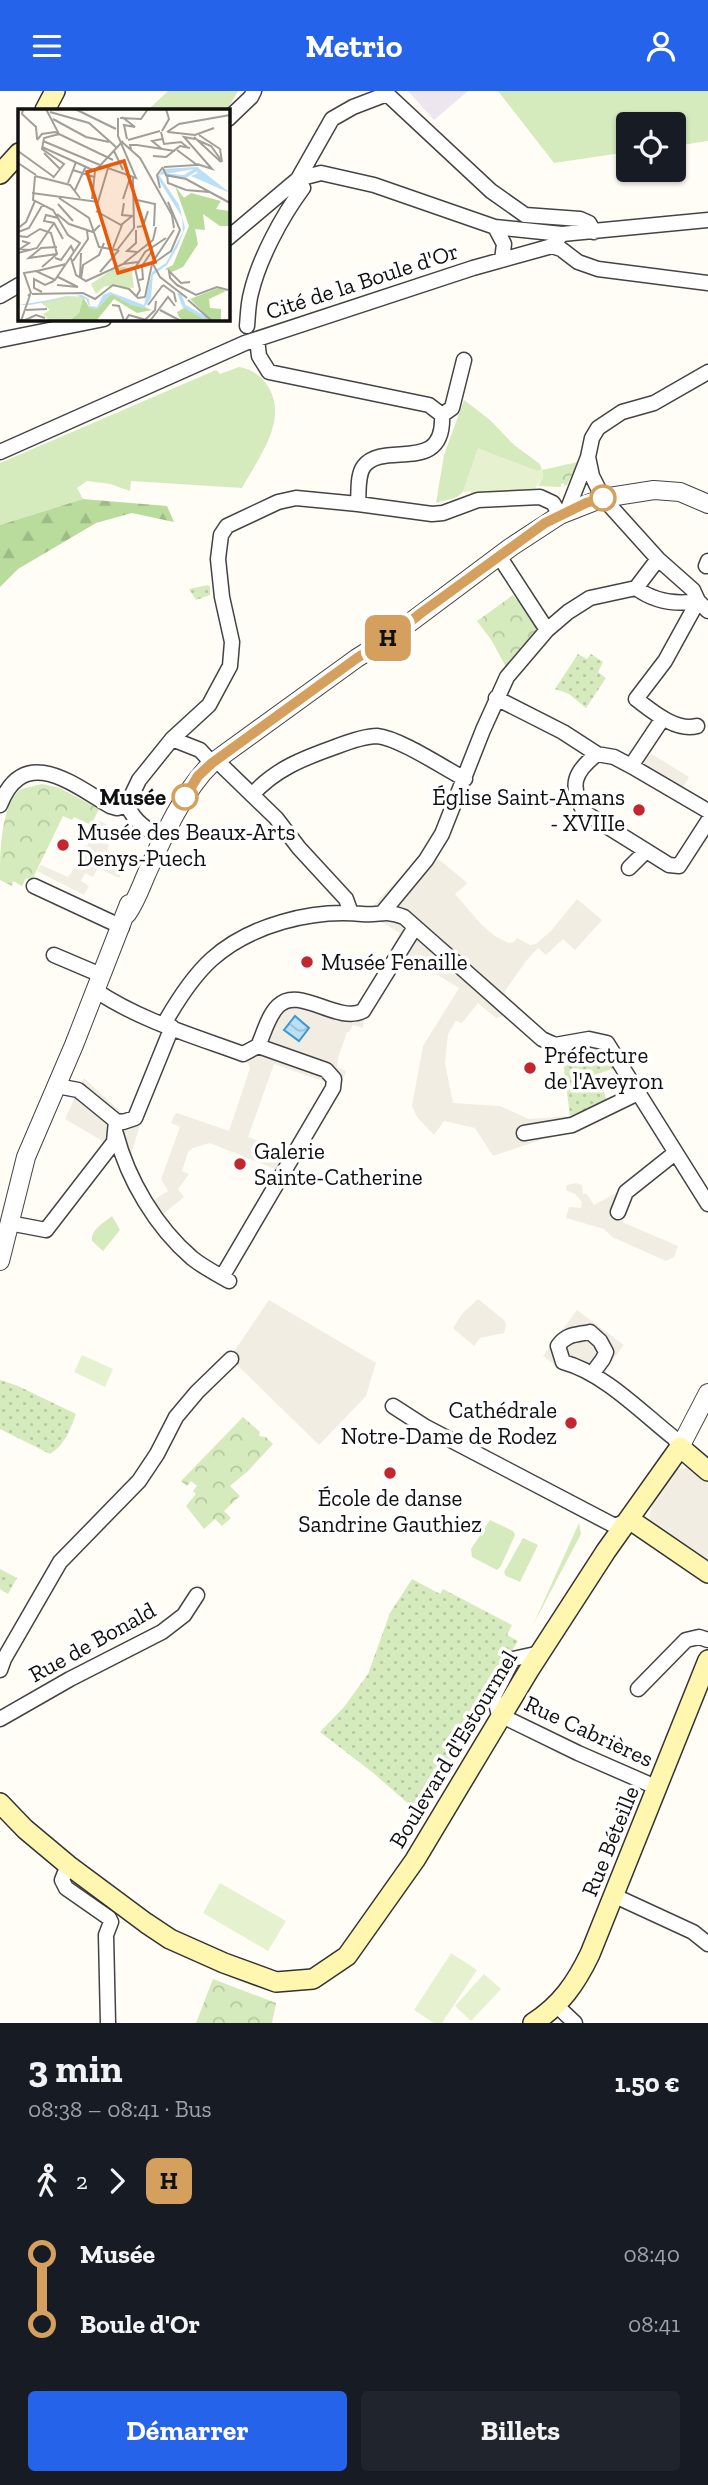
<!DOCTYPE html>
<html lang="fr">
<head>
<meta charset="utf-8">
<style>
	body { margin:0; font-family:"Zilla Slab",serif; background:#20242c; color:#f1f3f6; height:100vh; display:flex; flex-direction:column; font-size:26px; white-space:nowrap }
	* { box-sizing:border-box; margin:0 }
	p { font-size:23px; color:#9ea1a6 }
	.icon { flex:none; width:38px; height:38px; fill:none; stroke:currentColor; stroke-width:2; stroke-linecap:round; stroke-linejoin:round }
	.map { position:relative; height:1932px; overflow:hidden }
	.sheet { display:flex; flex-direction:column; background:#171b24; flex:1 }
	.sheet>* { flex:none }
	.badge { padding:0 14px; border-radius:10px; font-size:24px; line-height:46px }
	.controls { position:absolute; left:616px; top:21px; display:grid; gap:14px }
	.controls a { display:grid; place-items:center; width:70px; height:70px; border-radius:7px; background:#171b24; box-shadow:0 2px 5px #0004; font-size:35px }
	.map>.badge { position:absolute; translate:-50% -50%; box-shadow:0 0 0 4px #fff }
	.legs { display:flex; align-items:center; gap:10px; height:77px; padding:0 28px; font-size:23px }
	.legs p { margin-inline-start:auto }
	.headline { display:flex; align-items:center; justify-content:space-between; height:119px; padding:0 28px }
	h1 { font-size:38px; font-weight:700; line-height:52px }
	.primary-button { display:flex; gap:14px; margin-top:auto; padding:14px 28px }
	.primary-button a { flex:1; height:80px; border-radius:7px; background:#2563eb; color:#fff; font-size:28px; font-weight:700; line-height:80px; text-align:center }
	.primary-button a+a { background:#20242c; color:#f1f3f6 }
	ul { padding:0 28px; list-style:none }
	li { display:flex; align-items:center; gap:24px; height:70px; font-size:26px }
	li i { display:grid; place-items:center; width:10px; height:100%; margin:0 9px; background:currentColor }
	li i::after { content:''; width:18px; height:18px; margin:-9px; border:5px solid; border-radius:50%; background:#171b24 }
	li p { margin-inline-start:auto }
	li:first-child i { background:linear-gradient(#0000 50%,currentColor 0) }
	li:last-child i { background:linear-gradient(currentColor 50%,#0000 0) }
	header { display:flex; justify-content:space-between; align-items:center; height:91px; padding:0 28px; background:#2563eb; color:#fff; font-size:32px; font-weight:700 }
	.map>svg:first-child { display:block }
	.industrial { fill:#eee6ef }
	.grass { fill:#d5ebbd }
	.forest { fill:url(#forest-firs) }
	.park { fill:url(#park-crowns) }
	.garden { fill:url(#garden-dots) }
	.pitch { fill:#e6f2cf }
	.plaza { fill:#f1ede2 }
	.water { fill:url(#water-waves); stroke:#3f96cf; stroke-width:2 }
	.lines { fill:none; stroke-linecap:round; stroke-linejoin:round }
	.minor-casing { stroke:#444; stroke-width:17 }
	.tertiary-casing { stroke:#444; stroke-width:20 }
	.secondary-casing { stroke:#333; stroke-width:22 }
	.minor { stroke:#fff; stroke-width:14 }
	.tertiary { stroke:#fff; stroke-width:18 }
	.secondary { stroke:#fff6b0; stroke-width:19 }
	.line-1-casing { stroke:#fff; stroke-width:16 }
	.line-1 { stroke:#d5a05e; stroke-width:10 }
	.stop-1-dot { fill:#fff; stroke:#d5a05e; stroke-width:3.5 }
	.poi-dot { fill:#c4262e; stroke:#fff; stroke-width:2.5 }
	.labels { text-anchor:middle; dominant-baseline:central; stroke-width:7; stroke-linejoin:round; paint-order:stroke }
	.street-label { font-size:23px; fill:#111; stroke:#fff }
	.stop-label { font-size:23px; font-weight:bold; fill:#111; stroke:#fff; text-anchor:end }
	.poi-label { font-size:23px; fill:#111; stroke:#fff; text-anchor:start }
	.inset-river { fill:none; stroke:#b9e0f7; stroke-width:3.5 }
	.inset-road { fill:none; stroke:#a09f9a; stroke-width:2 }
	.view { fill:#e8590c; fill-opacity:0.15; stroke:#e8590c; stroke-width:3.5 }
	.inset-edge { fill:none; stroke:#111; stroke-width:3.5 }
</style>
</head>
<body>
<header><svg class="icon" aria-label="menu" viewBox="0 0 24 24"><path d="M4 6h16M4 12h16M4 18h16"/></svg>Metrio<svg class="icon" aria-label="person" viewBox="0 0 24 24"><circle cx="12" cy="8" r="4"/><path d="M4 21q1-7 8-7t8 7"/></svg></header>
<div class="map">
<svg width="708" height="1932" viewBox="0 0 708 1932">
	<defs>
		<pattern id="forest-firs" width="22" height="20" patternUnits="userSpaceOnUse" patternTransform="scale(1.75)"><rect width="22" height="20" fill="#b9dc9c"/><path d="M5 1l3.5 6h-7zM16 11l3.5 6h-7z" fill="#9ebc85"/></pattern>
		<pattern id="park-crowns" width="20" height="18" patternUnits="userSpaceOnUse" patternTransform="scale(1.75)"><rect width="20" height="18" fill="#d5ebbd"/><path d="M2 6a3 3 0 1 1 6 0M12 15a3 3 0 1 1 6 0" fill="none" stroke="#b6c8a1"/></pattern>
		<pattern id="garden-dots" width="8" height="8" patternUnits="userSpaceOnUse" patternTransform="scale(1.75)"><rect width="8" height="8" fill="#d5ebbd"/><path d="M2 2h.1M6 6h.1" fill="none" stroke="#b6c8a1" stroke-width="1.8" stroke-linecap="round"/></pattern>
		<pattern id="water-waves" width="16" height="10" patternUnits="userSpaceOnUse" patternTransform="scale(1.75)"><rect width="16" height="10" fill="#b9e0f7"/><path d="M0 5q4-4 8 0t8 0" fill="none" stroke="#9ebfd3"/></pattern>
	</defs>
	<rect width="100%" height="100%" fill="#fffdf5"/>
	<path class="industrial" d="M408,0H468L434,29Z"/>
	<path class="grass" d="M168,0H238L227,19H148Z
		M498,0H708V50L674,55V33H628V61L554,72Z
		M239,276C252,278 262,285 269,297C288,331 258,367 242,397L131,390L130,400L110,393L87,390L77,397L83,408L0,434V372L216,279L220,283Z
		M464,309L490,329L514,354L540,373L542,379L537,380L478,358L463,401L457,406L436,412L444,364Z
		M112,1125L120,1139L103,1160L92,1150C91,1138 104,1132 112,1125Z
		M490,1429L513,1440L515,1444L501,1475L497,1479L472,1466L471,1458Z
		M579,1432L581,1443L533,1534Z
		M523,1447L538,1454L520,1491L506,1485L504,1481Z"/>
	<path class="forest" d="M83,408L167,415L174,431L132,422L96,432L18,478L0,496V434Z"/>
	<path class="park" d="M578,371L567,394L564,395V392L561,393V396L538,395L543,386L542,379Z
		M513,504L517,509L522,507L543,539L507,578L492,550L477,530Z
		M42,693L60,697L99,718L91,734L74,726L72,729L63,725L32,789L26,787L22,795L13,790L12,795L0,789C0,765 0,715 20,699C26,696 35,695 42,693Z
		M243,1326L260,1341L259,1345L266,1346L273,1353L248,1380L230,1395L240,1405L224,1420L231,1427L222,1435L215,1428L204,1438L186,1415L196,1403L193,1400L197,1395L191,1390L187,1395L181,1390Z
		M213,1888L276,1912L272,1932H196Z"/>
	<path class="garden" d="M208,494L210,496V504L196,509L189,498Z
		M578,563L587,568L591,563L603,571L598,581L606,587L586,617L569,603L555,598Z
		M592,957L603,961L614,977L595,984L596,989L600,988L607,1010L570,1025L562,962Z
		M0,1289L18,1295L76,1323C70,1339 65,1354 50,1363L0,1338Z
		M0,1478L17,1487L8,1503L0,1498Z
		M412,1488L440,1503L443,1498L512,1534L507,1544L518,1550L475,1619L436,1698L433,1699L419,1722L372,1681L320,1641L344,1616L368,1583L390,1522Z"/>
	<path class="pitch" d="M478,357L537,380L542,379L543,386L533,400L471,404V400L463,401Z
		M82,1264L113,1278L105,1296L74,1281Z
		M220,1792L286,1830L268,1860L203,1822Z
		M451,1862L477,1879L442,1932H434L414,1919Z
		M484,1883L501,1898L471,1930L455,1915Z"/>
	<path class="plaza" d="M650,662L689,686L681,700L642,674Z
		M97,729L108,734L101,749L109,754L105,765L125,775L119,787L98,777L93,786L85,782L81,790L89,795L84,804L37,780L41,774L68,786L80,769L84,755H87Z
		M424,761L442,771L465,790L467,793L455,803L482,834L495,845L509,852L514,851L517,847L530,854L536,853L551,840L577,808L602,829L575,859L563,848L546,864L538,857L526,870L505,900L507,924L496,927L478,912L462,932L456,930L448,943L445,972L453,1012L500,1015L529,1028L570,1025L573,1038L493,1065L475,1037L444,1030L434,1044L417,1026L412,1015L423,955L459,897L392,856L400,842L376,828L368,820Z
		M301,914L349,931L358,929L364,925L363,937L353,934L349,941H347L338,967L337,976L346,980L344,986L338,983L331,974L273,954L270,949L271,941L279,923L287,916Z
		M262,962L322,984L325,991L274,973L248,1046L286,1060L275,1078L210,1052L193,1057L188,1061L182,1080L189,1083L178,1098L184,1106L157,1128L152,1110L168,1100L161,1088L180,1036L171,1032L174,1025L177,1022L229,1040L250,977L248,972L242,969Z
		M84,987L123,1023L128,1022L140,1034L130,1066L65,1028Z
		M576,1092L582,1094L583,1103H587L594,1114L616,1102L635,1100L622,1131L678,1155L674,1166L666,1170L612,1146L604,1138L566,1127L569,1116L581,1117L582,1111L575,1103L566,1099L567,1094Z
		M478,1208L504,1229L506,1234L504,1242L480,1247L474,1255L453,1237L462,1223Z
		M269,1209L376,1272L366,1305L319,1354L228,1265L235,1259Z
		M577,1219L624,1254L596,1291L575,1281L572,1284L564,1278L562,1279L543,1265Z
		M689,1377L708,1389V1476L652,1436L649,1428L653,1411L670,1385L676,1378Z"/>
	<path class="water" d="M295,925L309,937L299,950L284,939Z"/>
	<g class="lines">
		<defs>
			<path id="minor" d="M387,3L491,100L525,124L580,128L589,132L594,141
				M228,28L251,6L254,0
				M298,88L332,28L353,16L387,3
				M495,136L504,153L502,169
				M228,147L298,88L321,82L374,94L495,136L562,143L708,129
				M552,155L561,158L578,171L598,178L708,192
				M0,205L19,194
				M247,235C248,224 248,213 251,202C259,168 282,125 303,97L298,88
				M257,248L259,265L269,281L429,314L442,324C445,385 384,349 364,375C357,384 359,401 358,413
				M0,249L104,228
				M442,324L452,317L464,269
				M0,361L245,252L473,177L552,155L562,143
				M588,366L592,385L603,407L658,468L693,499L698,510L708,520
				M567,420L588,366L592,347L598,337L622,321L654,312L708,281
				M499,465L547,539
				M706,475L708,470
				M636,497C655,511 675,514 698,510
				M496,607L563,641L597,663L614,666L631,675L708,720
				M697,635C676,641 652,620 636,608L665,570L698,510
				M172,648L200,659L212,672
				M597,663C574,681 569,694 584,721L669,774L679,775L708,730
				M216,669L276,727L299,757L346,808L351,822
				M631,675L663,627
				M252,704C275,678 304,667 335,656C348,651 364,645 377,645C399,647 444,677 465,688
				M0,714C24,652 74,694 110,715L117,717L127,714
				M127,714L139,689L172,648L209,614L230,575L232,551L222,506L218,468L221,444L227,435L278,411L296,407L358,413L432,423L443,422L478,409L540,406L553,412L560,424
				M127,714C135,732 148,739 164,748
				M629,777L646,760
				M34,795L122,836
				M383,821L426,769L442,743L483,639L507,586L547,539L568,521L590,507L636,497L658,468
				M54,864L101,884
				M95,899C139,929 194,945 243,963L258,955
				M164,933C177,910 192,886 212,868C250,834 312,818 362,823C381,825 383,818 404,826L542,948L555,954L589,948L607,952L708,1113
				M258,955C264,942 268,925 278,915C299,894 337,933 363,920L415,836
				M116,1030L123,1031L135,1027L172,936
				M524,1042L572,1034L638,1002
				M116,1043C128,1089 156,1136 192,1167C203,1176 217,1183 229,1190
				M618,1121L626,1101L675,1062
				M9,1132L46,1139L114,1051L116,1030L83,1003L78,999L57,995
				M222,1186L333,997L334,988L326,979L258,955
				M592,1283L603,1268L606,1261L600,1250L590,1241C576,1244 566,1243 558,1255L563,1271C604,1282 641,1321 674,1347L680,1356
				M393,1315L424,1335L615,1435L628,1429
				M0,1579L4,1568L60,1471L139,1390L157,1363L176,1326L197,1301L231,1268
				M638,1598L686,1549L699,1546L708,1549
				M502,1625L578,1662L658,1697
				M0,1628L70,1588L162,1541L184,1524L197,1504
				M500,1628L494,1605L513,1568L540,1562
				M68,1774L62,1789L66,1797L109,1827L111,1831L106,1844L108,1932
				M615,1805L693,1841L708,1853
				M557,1915L575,1932"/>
			<path id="tertiary" d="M127,823C136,810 140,798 146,784C163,746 183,700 212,672L357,567L392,545L511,456L560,424L603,407L654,399L680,401L708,413
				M0,1170L26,1066L74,954L129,813
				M680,1356L708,1302"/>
			<path id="secondary" d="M45,19L55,0
				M0,83L19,62
				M629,1428L708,1482
				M0,1712L25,1738L68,1774L146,1832L170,1848L224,1872L276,1891L313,1888L347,1865L415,1769L529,1579L606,1460L680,1356L708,1380
				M533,1932C561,1914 576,1892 590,1863L708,1569"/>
		</defs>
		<use href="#minor" class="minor-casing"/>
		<use href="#tertiary" class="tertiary-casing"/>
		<use href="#secondary" class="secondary-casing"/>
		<use href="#minor" class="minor"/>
		<use href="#tertiary" class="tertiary"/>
		<use href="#secondary" class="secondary"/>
	</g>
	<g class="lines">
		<defs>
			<path id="line-1" d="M185,706L198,685L212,672L357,567L392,545L421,522L545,432L586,412L603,407"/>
		</defs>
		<use href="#line-1" class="line-1-casing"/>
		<use href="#line-1" class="line-1"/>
	</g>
	<g class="stop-1-dot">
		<circle cx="603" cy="407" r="12"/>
		<circle cx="185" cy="706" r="12"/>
	</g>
	<g class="poi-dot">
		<circle cx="639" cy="719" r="7"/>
		<circle cx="63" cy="754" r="7"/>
		<circle cx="307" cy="871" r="7"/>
		<circle cx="530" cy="977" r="7"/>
		<circle cx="240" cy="1073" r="7"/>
		<circle cx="571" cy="1332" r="7"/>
		<circle cx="390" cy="1382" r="7"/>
	</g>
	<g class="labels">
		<g class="street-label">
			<text transform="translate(362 190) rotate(-18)">Cité de la Boule d'Or</text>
			<text transform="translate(92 1551) rotate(-29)">Rue de Bonald</text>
			<text transform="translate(589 1640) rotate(25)">Rue Cabrières</text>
			<text transform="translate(453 1658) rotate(-59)">Boulevard d'Estourmel</text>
			<text transform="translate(610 1750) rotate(-68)">Rue Béteille</text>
		</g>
		<g class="stop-label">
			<text x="166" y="706">Musée</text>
		</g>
		<g class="poi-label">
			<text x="625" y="706" text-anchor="end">Église Saint-Amans<tspan x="625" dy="26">- XVIIIe</tspan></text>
			<text x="77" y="741">Musée des Beaux-Arts<tspan x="77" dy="26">Denys-Puech</tspan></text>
			<text x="321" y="871">Musée Fenaille</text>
			<text x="544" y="964">Préfecture<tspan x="544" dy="26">de l'Aveyron</tspan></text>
			<text x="254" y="1060">Galerie<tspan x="254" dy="26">Sainte-Catherine</tspan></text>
			<text x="557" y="1319" text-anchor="end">Cathédrale<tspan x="557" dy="26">Notre-Dame de Rodez</tspan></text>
			<text x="390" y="1407" text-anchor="middle">École de danse<tspan x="390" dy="26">Sandrine Gauthiez</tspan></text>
		</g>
	</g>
	<g transform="translate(18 18)">
		<rect width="212" height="212" fill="#fffdf5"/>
		<path d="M107,158L114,163L116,179L87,177L78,185L73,175L97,159ZM48,187L65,188L61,204L51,212H32L25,205L32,201L22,193Z" fill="#d5ebbd"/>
		<path d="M157,77L166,89L173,84L203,92L198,100L212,102V117H202L185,105L187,121L177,120L180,135L165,158L154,163L147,160L155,156L171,117ZM200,179L208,182L191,190L192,199L203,200V212H165L161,208L159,203L168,198L191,209L172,190ZM93,185L134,201L119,204L96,190L78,212H51L61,204L65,188L71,198L79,200Z" fill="#b9dc9c"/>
		<path d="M179,58L212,84L173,67L180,64L176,60L141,66L161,96L167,119L159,139L149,156L135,166L133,189L126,199L113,196L93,185L79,200L72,199L68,190L59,187L12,196H0L64,186L71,190L72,197L79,198L85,186L92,183L126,196L134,163L148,154L165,123L164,108L139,68L146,60Z" fill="#b9e0f7"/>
		<path class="inset-river" d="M147,66L166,68L179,60M161,184L166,197L187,209"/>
		<path class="inset-road" d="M5,0L4,5L18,18L19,30M28,0L41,25L26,29L24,40L46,55L35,69M57,0L98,20M32,3L71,14L98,38M104,8L117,18L106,16L109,30M102,9L123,10L130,0M35,10L68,28L91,33M144,22L151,10L148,0M143,23L146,35L163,33L169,38M149,23L161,15L212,6M150,23L177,26L196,19M181,26L202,40L204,53M176,28L203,53M144,30L134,32L144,40M177,30L166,28L194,60L179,55M19,31L24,25L37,23L95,51M110,31L142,22M179,31L193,37L203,51M25,32L82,56M104,33L122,49L154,106L156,119M24,38L77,62M113,40L112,36H119L157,42M0,42L36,68M96,42L105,61M26,44L42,60M135,47L148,48L162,37L172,39M0,54L18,66M146,58L179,56L159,41M145,59L148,66L168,70L212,94M55,61L76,68M149,66L150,74L168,81L191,83M17,67L52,76L62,89M50,74L58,53M142,79L139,66L145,58M57,81L68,57M14,84L80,93L90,59L118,69L100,27V9M41,89L71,109L81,138L99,141M74,90L77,62L105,32M105,90L113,66M119,91L137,95L136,117M106,94L104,106L115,107M40,95L55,112M78,102L103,116L114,107M39,105L51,115L75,123L82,116M40,109L28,106L26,112L36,114L45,130M119,118L125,117L130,102M0,119L8,113L17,92M118,121V134L109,142L119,143M0,123L11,119L25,95M0,127L9,128L22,120L33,124L39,145L24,158M4,132L11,134L2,140L12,141M95,139L104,116M99,141L116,119L115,68M0,144L19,139L36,114M39,145L11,149L23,139L39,138M37,149L43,151L53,137L56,143M53,149L58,166L68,172L105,155L120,153M55,152L70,130L69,122M106,154L135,131L138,118M134,154L156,121M136,154L153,142L162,121L150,93M135,155L142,168L169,189M117,159L127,143L148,129M117,159L122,181L118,188M19,162L48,155M82,163L101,141M62,169L63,144M63,170L65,156L81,146L86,134M121,171L125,170L124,157L134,142M39,176L60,178L40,168M145,176L156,184L158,193M159,176L178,186L199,178L210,181M160,177L152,169L151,162L163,174L172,173M24,183L16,179V170L27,176L36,172M14,185L65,184L77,190L95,176L111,180L120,189L127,188M10,187L13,184L6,164L18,162L37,171L62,134L50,126L35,101L15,91L17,67M127,188L134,155M170,191L194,212M94,196L101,197L106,212M130,196L145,176M8,201L29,200M142,201L163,212M3,212L12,186M5,212L18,206L27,209M107,212L111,206L128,211M126,212L137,201L138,192M132,212L150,188L157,197"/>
		<path class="view" d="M106,52L137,153L100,164L69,63Z"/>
		<rect width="212" height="212" class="inset-edge"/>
	</g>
</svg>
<div class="controls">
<a><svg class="icon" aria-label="locate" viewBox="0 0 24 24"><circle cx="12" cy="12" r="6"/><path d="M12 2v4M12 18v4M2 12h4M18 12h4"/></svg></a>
</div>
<b class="badge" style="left:388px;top:547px;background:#d5a05e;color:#111">H</b>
</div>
<section class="sheet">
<div class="headline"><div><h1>3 min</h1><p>08:38 – 08:41 · Bus</p></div><b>1.50 €</b></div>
<div class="legs"><svg class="icon" aria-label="walk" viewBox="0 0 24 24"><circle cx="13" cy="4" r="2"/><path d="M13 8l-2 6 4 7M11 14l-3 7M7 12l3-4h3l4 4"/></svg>2<svg class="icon" aria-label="forward" viewBox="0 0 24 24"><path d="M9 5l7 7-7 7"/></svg><b class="badge" style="background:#d5a05e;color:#111">H</b></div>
<ul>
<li><i style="color:#d5a05e"></i><b>Musée</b><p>08:40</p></li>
<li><i style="color:#d5a05e"></i><b>Boule d'Or</b><p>08:41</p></li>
</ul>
<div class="primary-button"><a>Démarrer</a><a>Billets</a></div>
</section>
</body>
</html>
